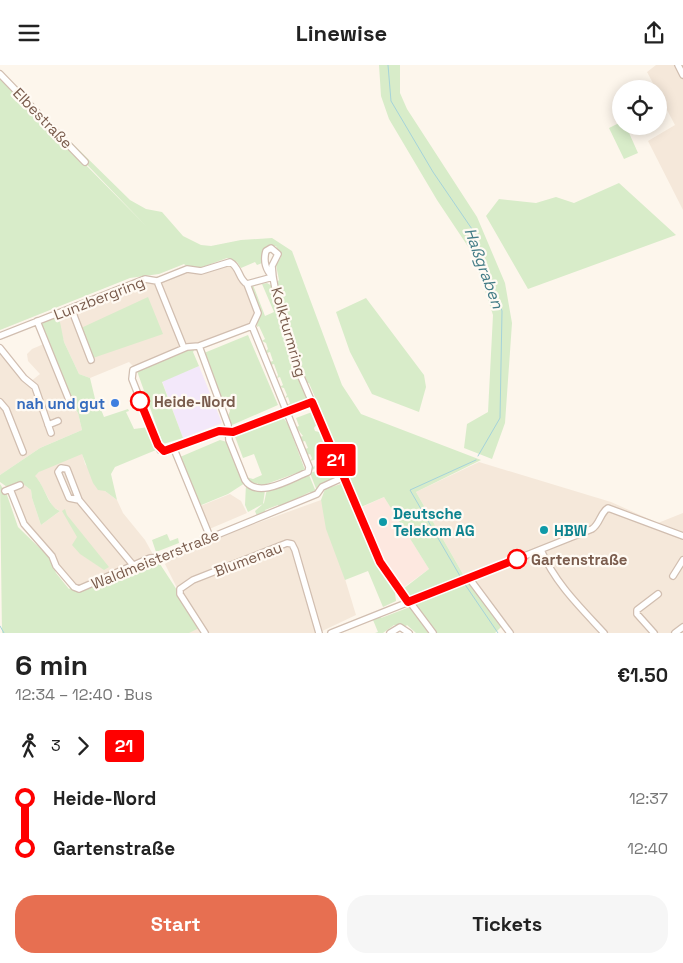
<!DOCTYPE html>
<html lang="en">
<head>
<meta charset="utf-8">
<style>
	body { margin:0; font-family:"Space Grotesk",sans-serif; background:#f6f6f6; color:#222; height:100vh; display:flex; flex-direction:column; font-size:19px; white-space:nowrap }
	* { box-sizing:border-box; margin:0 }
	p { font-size:16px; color:#767676 }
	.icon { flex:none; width:28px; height:28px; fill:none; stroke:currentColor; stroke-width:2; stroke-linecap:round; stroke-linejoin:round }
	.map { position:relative; height:568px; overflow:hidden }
	.drawer { display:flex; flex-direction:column; background:#fff; flex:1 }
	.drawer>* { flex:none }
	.badge { padding:0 10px; border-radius:4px; font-size:18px; line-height:32px }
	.buttons { position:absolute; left:612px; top:15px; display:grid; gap:10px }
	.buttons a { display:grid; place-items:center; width:55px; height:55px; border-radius:50%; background:#fff; box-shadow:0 2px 12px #0003; font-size:25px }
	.map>.badge { position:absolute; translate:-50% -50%; box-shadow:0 0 0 2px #fff }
	.legs { display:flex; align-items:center; gap:8px; height:55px; padding:0 15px; font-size:16px }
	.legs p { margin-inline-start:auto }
	.summary { display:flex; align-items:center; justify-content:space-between; height:85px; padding:0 15px }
	h1 { font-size:28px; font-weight:700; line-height:38px }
	.action { display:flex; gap:10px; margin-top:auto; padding:10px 15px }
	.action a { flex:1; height:58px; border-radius:20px; background:#e76f51; color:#fff; font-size:20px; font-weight:700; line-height:58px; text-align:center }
	.action a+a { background:#f6f6f6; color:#222 }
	ul { padding:0 15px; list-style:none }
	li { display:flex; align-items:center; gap:18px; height:50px; font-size:19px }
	li i { display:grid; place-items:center; width:8px; height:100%; margin:0 6px; background:currentColor }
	li i::after { content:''; width:12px; height:12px; margin:-6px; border:4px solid; border-radius:50%; background:#fff }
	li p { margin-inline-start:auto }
	li:first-child i { background:linear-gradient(#0000 50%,currentColor 0) }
	li:last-child i { background:linear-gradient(currentColor 50%,#0000 0) }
	header { display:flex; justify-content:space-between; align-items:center; height:65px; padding:0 15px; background:#fff; font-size:22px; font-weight:700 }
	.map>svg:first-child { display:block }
	.residential { fill:#f5e8da }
	.commercial { fill:#fde8e0 }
	.education { fill:#f3e8fa }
	.green { fill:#d8ecc9 }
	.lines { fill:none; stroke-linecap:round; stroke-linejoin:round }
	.stream { stroke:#a5d3da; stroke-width:1 }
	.minor-casing { stroke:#d1beb0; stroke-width:8 }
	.minor { stroke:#fff; stroke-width:5.5 }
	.line-1-casing { stroke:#fff; stroke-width:11 }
	.line-1 { stroke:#f00; stroke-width:8 }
	.stop-1-dot { fill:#fff; stroke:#f00; stroke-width:2.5 }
	.shop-dot { fill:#3f7fe0; stroke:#fffaf3; stroke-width:2 }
	.culture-dot { fill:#0f9aa8; stroke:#fffaf3; stroke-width:2 }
	.labels { text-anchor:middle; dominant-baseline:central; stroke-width:4.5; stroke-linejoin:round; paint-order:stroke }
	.street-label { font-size:15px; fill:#7a5c4d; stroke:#fffaf3 }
	.stop-label { font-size:15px; font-weight:bold; fill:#7a5c4d; stroke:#fffaf3; text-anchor:start }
	.shop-label { font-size:15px; font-weight:bold; fill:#366cbe; stroke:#fffaf3; text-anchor:end }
	.culture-label { font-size:15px; font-weight:bold; fill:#0d838f; stroke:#fffaf3; text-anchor:start }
	.water-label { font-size:16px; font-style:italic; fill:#437c86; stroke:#fffaf3 }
</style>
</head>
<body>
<header><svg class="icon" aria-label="menu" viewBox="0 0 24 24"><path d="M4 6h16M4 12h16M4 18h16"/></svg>Linewise<svg class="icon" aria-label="share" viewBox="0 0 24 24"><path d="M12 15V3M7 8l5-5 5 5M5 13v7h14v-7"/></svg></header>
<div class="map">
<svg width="683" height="568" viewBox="0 0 683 568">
	<rect width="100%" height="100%" fill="#fdf6ec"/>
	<path class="residential" d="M656,0H683V145L648,76L675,60L659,30V24H656L647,7Z
		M233,199L257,244L252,261L135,303L129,297L90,313L79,309L64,277L59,257V252L72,247L71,243L145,214L155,215L187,204L199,205Z
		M46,278L72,341L78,348L82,365L40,383L0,410V283L30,317L40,309L28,296L27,289L32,284Z
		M82,388L85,399L105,426L117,435L123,448L145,475L155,493L79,524L30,465L10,424L23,419L31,425L32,433L41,460L60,446L53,442L39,416L34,411L43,404Z
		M479,397L611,437L658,458L683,448V568H513L464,511L416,427Z
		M230,429L241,436L247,448L207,465L198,442Z
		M321,435L356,550L318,568H189L180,529L165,499L175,492L249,461Z"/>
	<path class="commercial" d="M384,432L429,504L400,525L380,496L358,444Z"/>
	<path class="education" d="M199,301L222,358L183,373L162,316Z"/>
	<path class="green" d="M379,0H400V28L407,44L477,152L505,218L512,258L505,358L492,394L464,383L467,359L488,347L493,250L473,189L437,135L389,54L381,31Z
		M0,13L147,162L20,30L22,29L130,135L146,144L162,147L183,171L201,180L211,181L241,175L272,173L292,186L342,320L361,349L481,395L416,427L464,511L412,532L408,531L403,524L429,504L384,432L361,442L357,435L317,346L320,344L309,318L306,319L292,280L276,218L279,215L276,200L281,192L276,181L270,182L263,187L262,198L257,200L255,197L241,203L237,197L227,193L200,203H189L184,199L159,209L130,213L0,265Z
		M621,57V61H626L638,88L624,94L609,63Z
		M619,118L676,170L528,224L486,151L499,134L536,138L556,132L574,138Z
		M267,218L272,221L277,247L308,333L307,336L292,343L287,340L290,338L288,332L285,333L287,330L284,323L280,322L283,320L280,312L277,313L278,310L274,299L271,300L270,297L273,296L270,287L267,288L266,286L268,284L266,278L262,276L265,274L259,261L257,262L258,251L251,223L253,220L265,251L274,247L262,219Z
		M148,232L163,269L93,293L81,263Z
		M366,233L424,310L426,322L419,347L372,329L350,287L336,247Z
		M71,243L73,247L59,252L64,277L79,309L90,313L97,342H100L104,352L128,344L129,346L126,347L134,364L149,362L156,385L115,402L111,409L117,435L105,426L98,425L93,418L82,389L39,407L35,411C45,421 48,442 60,446L41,460L32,433L31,425L23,419L10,424L0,417V410L40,383L82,365L78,348L69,335L37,256Z
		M248,270L278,340L232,360L228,351L230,346L225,334L221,332L204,288Z
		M196,282L193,287L199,301L162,317L183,373L163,379L137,306Z
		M312,347L317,359L314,363L315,366L323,368L341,408L340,412L317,426L310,408L316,406V403L312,405L313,402L319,398L317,394L310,396L312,393L310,389L307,390L305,384L308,383L305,376L302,377L300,372L303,371L296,362L299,361L296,353Z
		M282,351L288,359L305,405L261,421L257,418L255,421L249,418L246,412L253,414L262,410L254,389L243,393L234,369Z
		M220,375L227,377L245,418L228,429L199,441L180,392Z
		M309,410L316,427L311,429L310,427L279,442L278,440L265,445L266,447L257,451L255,446L264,438L267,424L272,423L273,425Z
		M0,419L7,430L18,462L51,494L56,508L69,524L72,522L77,527L158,496L201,562L189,568H2Z
		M246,419L265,425L263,439L248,447L245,440Z
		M341,419L346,422L347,433L355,443L381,501L397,527L395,528L396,536L383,542L368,506L345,515L326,464L321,435L325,424Z
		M65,444L67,450L109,502L104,505L80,489L72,480L77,472L62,446Z
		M167,469L170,476L178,473L179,478L156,487L152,475Z
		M468,516L502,561L495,568H435L415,539L440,526Z
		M410,542L431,568H416L407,560L405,562L394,560L383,568H375L378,567L373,555L335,568L383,549L381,553Z"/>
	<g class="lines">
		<path class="stream" d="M388,0L391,36L433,107L474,167L502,246L500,353L478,391
			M460,511L410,425L476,395
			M464,518L498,568
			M0,561L4,568"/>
		<defs>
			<path id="minor" d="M678,0L683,10
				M0,9L85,97
				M273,212C266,206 263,196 266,186L271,183L278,189L272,201L273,212L278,239L299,307L380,497L433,568
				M157,216L184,283
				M247,219L258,248L252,261
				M71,243L91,295
				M37,256L69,335
				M252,261L199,281L187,282L133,305L132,314L160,385L167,386L219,366L233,367L311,337
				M0,271L145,214L157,216L187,204L201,206L230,197C240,202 238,214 247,219L273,212
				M199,281L228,360L229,375L245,415C258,435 292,413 308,407L309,402L252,261
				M0,283L24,313L35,322L51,368
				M0,337L6,344L23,387
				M48,360L58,356
				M174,384L210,472
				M10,424L20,420
				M5,426L10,424L24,459L52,491L56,501L74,522L79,524L150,493L163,492L317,429L322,422L344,412
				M79,435L69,433L58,407L61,403L67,404L79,435L133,500
				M541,485C555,518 580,542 604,568
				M673,511L683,495
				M469,513L510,568
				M205,568L180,529V524L193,515L287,478L292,479L295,485L319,568
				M331,568L592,464C600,459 600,448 608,443L683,471
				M390,568L400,562L409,568
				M654,568L637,549V545L658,529
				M675,568L683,562"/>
		</defs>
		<use href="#minor" class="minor-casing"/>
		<use href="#minor" class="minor"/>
	</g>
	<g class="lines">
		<defs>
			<path id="line-1" d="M140,336L158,380L164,386L219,366L233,367L312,337L380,497L408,537L517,494"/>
		</defs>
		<use href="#line-1" class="line-1-casing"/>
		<use href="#line-1" class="line-1"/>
	</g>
	<g class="stop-1-dot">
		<circle cx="140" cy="336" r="9"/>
		<circle cx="517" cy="494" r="9"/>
	</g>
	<circle class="shop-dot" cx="115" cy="338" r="5"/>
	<g class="culture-dot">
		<circle cx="383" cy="457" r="5"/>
		<circle cx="544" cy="465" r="5"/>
	</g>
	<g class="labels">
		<g class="street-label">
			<text transform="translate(43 53) rotate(46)">Elbestraße</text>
			<text transform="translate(99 233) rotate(-21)">Lunzbergring</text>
			<text transform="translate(289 267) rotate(74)">Kolkturmring</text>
			<text transform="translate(155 494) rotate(-22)">Waldmeisterstraße</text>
			<text transform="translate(248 494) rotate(-21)">Blumenau</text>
		</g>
		<g class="stop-label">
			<text x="154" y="336">Heide-Nord</text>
			<text x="531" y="494">Gartenstraße</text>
		</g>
		<g class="shop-label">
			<text x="105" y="338">nah und gut</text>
		</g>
		<g class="culture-label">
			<text x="393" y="448">Deutsche<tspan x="393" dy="17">Telekom AG</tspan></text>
			<text x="554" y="465">HBW</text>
		</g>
		<g class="water-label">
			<text transform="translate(484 203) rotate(70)">Haßgraben</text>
		</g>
	</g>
</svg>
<div class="buttons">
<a><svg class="icon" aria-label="locate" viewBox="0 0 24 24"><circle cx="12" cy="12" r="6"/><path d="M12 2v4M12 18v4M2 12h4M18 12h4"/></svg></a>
</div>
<b class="badge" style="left:336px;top:395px;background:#f00;color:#fff">21</b>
</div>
<section class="drawer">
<div class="summary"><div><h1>6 min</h1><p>12:34 – 12:40 · Bus</p></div><b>€1.50</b></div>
<div class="legs"><svg class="icon" aria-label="walk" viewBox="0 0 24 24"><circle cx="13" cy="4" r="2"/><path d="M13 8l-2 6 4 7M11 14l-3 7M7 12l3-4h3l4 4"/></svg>3<svg class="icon" aria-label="forward" viewBox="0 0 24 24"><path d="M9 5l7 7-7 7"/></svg><b class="badge" style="background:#f00;color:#fff">21</b></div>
<ul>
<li><i style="color:#f00"></i><b>Heide-Nord</b><p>12:37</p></li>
<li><i style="color:#f00"></i><b>Gartenstraße</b><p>12:40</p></li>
</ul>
<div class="action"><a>Start</a><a>Tickets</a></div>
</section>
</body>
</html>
